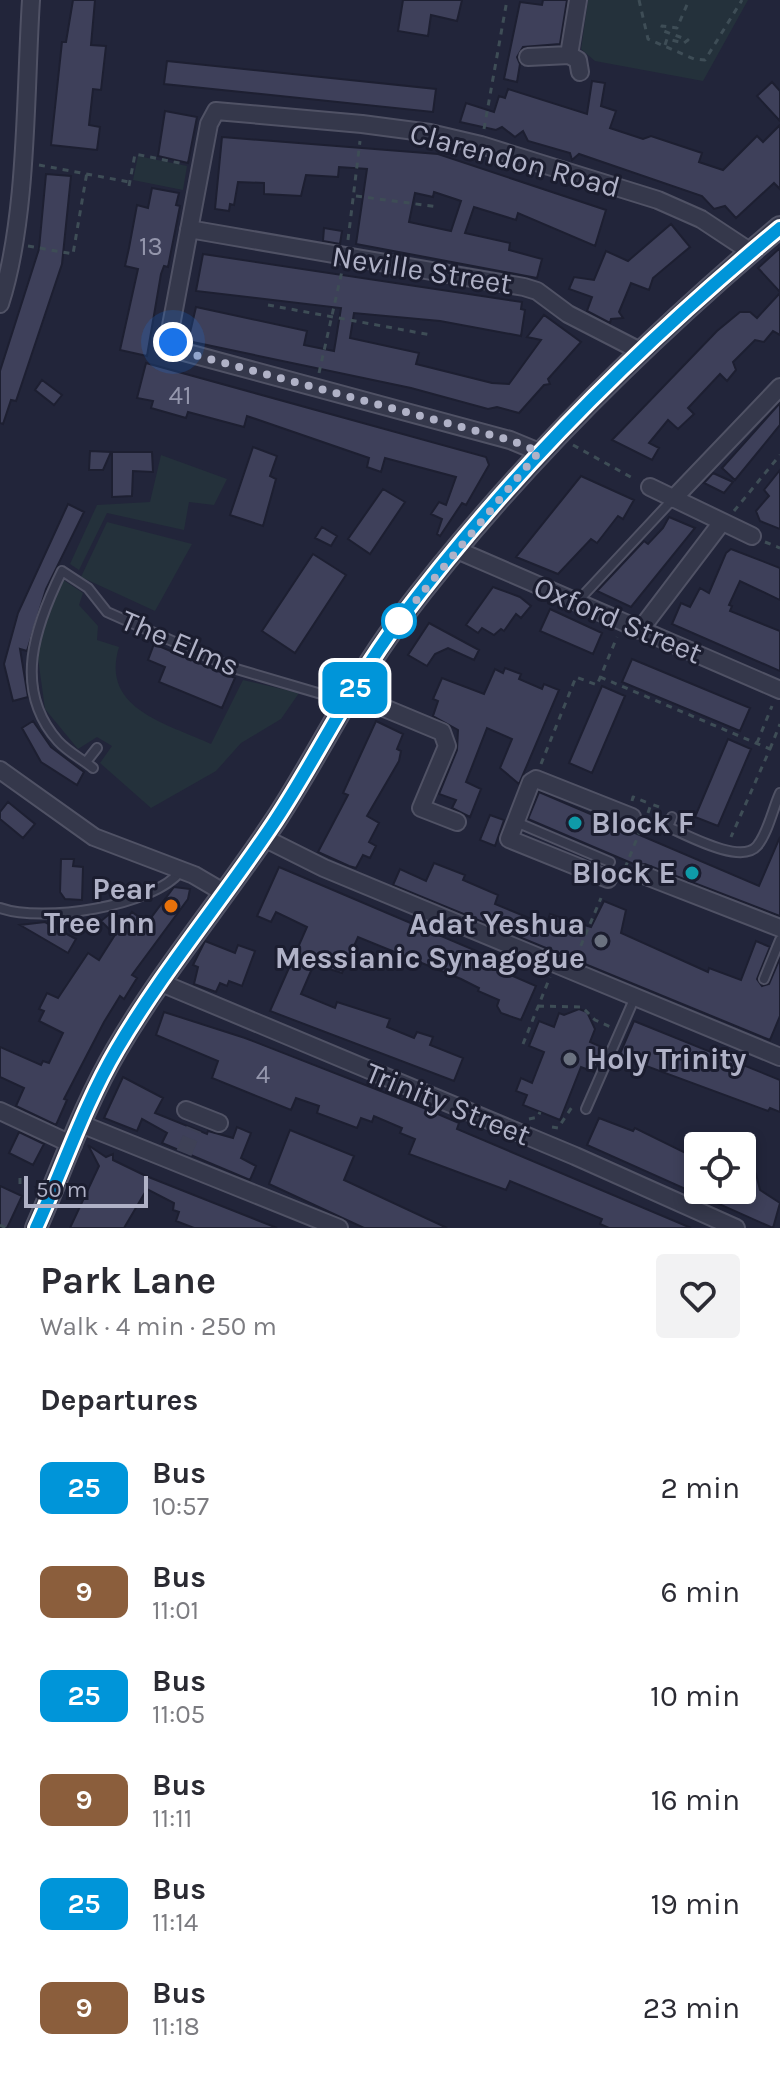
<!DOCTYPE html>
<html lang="en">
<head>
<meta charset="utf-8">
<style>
	body { margin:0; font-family:Karla,sans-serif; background:#f2f2f3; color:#2b2b33; height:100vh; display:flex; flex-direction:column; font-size:30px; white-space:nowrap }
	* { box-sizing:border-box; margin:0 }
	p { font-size:26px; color:#7c7c81 }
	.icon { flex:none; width:44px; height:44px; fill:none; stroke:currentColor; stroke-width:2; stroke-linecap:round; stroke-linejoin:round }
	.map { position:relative; height:1228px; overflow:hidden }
	.drawer { display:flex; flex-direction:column; background:#fff; flex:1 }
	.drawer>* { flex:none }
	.badge { padding:0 16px; border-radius:12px; font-size:28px; line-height:52px }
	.tools { position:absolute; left:684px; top:1132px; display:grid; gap:16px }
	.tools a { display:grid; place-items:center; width:72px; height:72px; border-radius:8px; background:#fff; box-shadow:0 4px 12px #0003; font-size:40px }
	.scale { position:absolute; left:24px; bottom:20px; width:124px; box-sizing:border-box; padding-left:8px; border:4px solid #b0b2c7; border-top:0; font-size:22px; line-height:28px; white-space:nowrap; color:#b0b2c7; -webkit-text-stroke:6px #1b1d2f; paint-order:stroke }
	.you { position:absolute; width:40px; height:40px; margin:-20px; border:6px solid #fff; border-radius:50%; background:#1a73e8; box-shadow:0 0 0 12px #1a73e833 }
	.map>.badge { position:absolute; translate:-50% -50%; box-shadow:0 0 0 4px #fff }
	h2 { padding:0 40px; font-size:30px; line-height:72px }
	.round { display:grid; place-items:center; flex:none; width:84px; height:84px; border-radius:8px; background:#f2f2f3 }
	.overview { display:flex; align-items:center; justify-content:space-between; height:136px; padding:0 40px }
	h1 { font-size:38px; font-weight:700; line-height:60px }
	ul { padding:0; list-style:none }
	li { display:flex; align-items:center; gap:24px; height:104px; padding:0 40px }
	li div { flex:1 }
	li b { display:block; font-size:30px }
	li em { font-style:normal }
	li .badge { min-width:88px; font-weight:700; text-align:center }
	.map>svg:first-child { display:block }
	.green { fill:#24313b }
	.building { fill:#3e405a; stroke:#1d1f31; stroke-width:2; fill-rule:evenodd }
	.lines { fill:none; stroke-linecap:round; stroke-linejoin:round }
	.minor-tunnel { stroke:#3e4156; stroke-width:16; stroke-dasharray:16 8; stroke-linecap:butt }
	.service-casing { stroke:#505265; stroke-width:12 }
	.minor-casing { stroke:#505265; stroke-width:20 }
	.tertiary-casing { stroke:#505265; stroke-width:24 }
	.path { stroke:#3e4d56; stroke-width:3; stroke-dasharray:6 6; stroke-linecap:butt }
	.service { stroke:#35384b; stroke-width:8 }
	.minor { stroke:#35384b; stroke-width:16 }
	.tertiary { stroke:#35384b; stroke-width:20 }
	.line-casing { stroke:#fff; stroke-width:18 }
	.line { stroke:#0095d9; stroke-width:12 }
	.walk { stroke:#b0b2c7; stroke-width:8; stroke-dasharray:0 14.4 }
	.stop-dot { fill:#fff; stroke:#0095d9; stroke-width:4 }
	.culture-dot { fill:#0f9aa8; stroke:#1b1d2f; stroke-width:3 }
	.food-dot { fill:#e8710a; stroke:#1b1d2f; stroke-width:3 }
	.worship-dot { fill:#6b7280; stroke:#1b1d2f; stroke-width:3 }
	.labels { text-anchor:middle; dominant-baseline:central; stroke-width:6; stroke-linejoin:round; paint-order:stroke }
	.number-label { font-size:26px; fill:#9496ac }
	.street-label { font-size:30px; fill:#b0b2c7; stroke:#1b1d2f }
	.poi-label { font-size:30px; font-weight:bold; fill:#b0b2c7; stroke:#1b1d2f; text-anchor:end }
</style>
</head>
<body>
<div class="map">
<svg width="780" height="1228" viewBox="0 0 780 1228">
	<rect width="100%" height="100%" fill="#22253a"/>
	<path class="green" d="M588,0H748L703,81L595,61L581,49Z
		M138,156L187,166L183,190L133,180Z
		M161,455L227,479L214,505L189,502L184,530L107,513L79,570L70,564L97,505L150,502Z
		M107,522L192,544L155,611L81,577Z
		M62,579L83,593L79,605L98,626L97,640L119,647C100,709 166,723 211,744L243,680L299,693L281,719L241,743L216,771L151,808L100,763L112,746L97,737L78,749L45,709L37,651L45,615Z"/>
	<path class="building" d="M73,0H95L91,45L106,46L101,90L93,89L89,125L100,127L97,150L51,145L62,42H66Z
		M403,0H462L457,21L431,15L428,36L398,31Z
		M543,0H567L560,44L523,47L517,57L520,64L517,82L504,79L520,2L542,5Z
		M167,61L436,89L433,112L164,84Z
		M592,81L605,83L601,106L616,111L610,128L643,139L651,136L702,153L699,162L723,170L757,136L763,142L780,125V189L774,183L736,218L725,206L714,209L702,196L579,154L572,160L570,153L528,141L523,131L515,137L502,127L496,130L460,122L466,103L494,112L499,96L505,98L508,89L587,114Z
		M772,82L780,91V121L757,96Z
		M165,111L197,117L188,163L158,156Z
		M222,137L438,154L606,210L595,246L518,213L516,220L474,207L465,233L510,243L509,250L542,259L537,278L356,244L367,169L339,167L338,177L306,175L301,196L264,194V183L238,182L234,205L230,204L229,211L215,209ZM434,192L461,201L451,231L409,222L415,193L433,197Z
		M46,174L71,176L62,264L16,401L11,400L3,424L0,423V371L39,249Z
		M152,188L179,193L176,205L180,206L168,267L164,266L161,274L147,356L120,350L138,269L125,266L129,248L137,205L148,208Z
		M671,224L690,247L653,278L649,290L631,283L619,312L623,318L611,319L610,323L587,311L592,297L569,289L574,277L594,280L606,251L628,261Z
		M324,228L342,231L340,244L323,241Z
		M780,248V292L758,268Z
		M203,254L522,302L521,309L525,310L521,336L440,321L354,313L350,338L419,353L416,364L492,383L509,384L541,340L527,337L544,315L581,342L548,379L550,384L544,385L519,413L497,407L488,409L411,388L188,341L196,307L307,331L304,345L334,351L337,333L341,308L196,291Z
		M780,293V335L773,331L764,342L755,340L733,362L736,370L727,381L720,374L688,408L694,414L678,429L668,420L649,443L659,448L652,460L612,440L717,331L740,312H750L757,318Z
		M146,363L486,457L489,465L466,505L462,503L440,536L437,534L442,519L431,514L439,502L446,505L456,477L385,458L381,472L367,467L369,458L247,416L244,427L188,412L186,418L151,408L153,401L137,398Z
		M42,380L62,395L54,405L35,390Z
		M780,403V425L735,480L722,468Z
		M253,447L277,456L270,476L276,479L263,526L230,515Z
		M90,451L111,452L103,470H89Z
		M112,452H152L153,472L133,471L132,496L112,497Z
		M780,470V529L760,521L756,511L769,496L764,490Z
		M713,473L733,482L724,493L704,483Z
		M581,476L634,500L623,519L618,516L597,543L591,539L558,574L516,557Z
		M383,489L405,502L370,554L348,539Z
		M68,504L84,512L46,589L27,651L20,649L28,697L13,701L4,664L18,613Z
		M669,517L695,528L631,607L597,591L644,541L648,544L663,528Z
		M322,527L337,536L331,546L315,538Z
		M731,549L780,568V600L740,581L729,605L732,606L730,611L780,631V671L672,624L681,603L690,607L700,588L709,593L726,553Z
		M313,554L346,575L295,653L262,631Z
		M493,587L520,597L531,606L521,618L516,614L504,631L501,629L494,635L482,628L478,633L466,625Z
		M550,609L602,633L593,654L540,631Z
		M429,623L479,650L474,660L448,648L435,654L427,666L408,655Z
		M154,644L235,678L222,708L159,682L165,667L148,660Z
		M632,659L750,708L740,731L622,682Z
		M505,668L521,674L519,679L542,689L544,684L559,690L519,784L500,768L512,739L487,728L466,782L481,789L470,817L452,808L456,800L439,794L457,750L458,730L433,716L438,701L433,699L442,678L484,694L495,669L503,673Z
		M602,686L625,696L592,773L569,763Z
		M33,721L51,747L84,772L77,785L41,762L22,728Z
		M376,721L403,734L397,749L401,751L399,761L367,816L379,823L369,842L376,846L370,858L363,855L356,868L349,866L318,852L348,795L343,793Z
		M728,739L751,749L718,826L695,817Z
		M539,792L759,886L780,837V916L645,864L636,865L528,819Z
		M8,802L35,824L23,838L0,819V812Z
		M490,815L504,820L495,846L480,840Z
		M61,859H74L73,866L83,867L82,900L65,899L60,892Z
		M434,863L465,875L463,880L498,895L495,904L546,925L550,914L591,927L604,901L626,910L621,933L708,972L709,968L741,980L756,941L770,947L757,979L762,986L769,984L780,958V1016L770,1040L393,885L400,869L426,881Z
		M279,867L500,961L497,969L536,986L521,1020L501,1013L497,1006L499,1000L478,991L479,988L461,979L358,937L342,973L314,964L301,994L335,1008L337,1002L390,1019L387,1027L414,1038L417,1032L433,1037L430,1045L463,1058L454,1081L270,1011L307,927L276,912L271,922L257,916Z
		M174,887L190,889L188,899L132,975L137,978L124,999L120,996L104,1022L64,1099L67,1100L56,1125L16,1106L24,1088L0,1077V1047L41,1065L43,1061L49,1063L63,1033L39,1021L44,1011L39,1009L47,993L58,998L88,953L99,960L115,935L101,921L112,912L125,921L132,912L143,920L146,916L150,919Z
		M45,922L76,939L68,953L20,925Z
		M205,941L235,953L238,945L255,951L242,986L229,981L227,986L220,983L216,992L194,984L198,967L193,965Z
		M579,1009L587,1012L595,1029L590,1042L604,1048L594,1072L581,1067L560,1120L523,1105L527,1095L516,1091L521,1078L532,1083L544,1052L529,1046L539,1021L554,1027L559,1013L564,1015Z
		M164,1012L245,1038L419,1106L459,1123L457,1129L691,1228H609L600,1224L602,1219L510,1181L506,1190L409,1154L415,1139L400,1133L402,1128L374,1116L372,1122L361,1118L357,1128L317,1113L319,1106L296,1098L291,1110L212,1078L218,1061L156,1035Z
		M634,1021L780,1080V1112L770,1108L768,1111L619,1056Z
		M123,1077L163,1098L155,1113L207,1134L208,1131L233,1138L237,1127L251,1133L241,1158L256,1166L250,1180L162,1143L167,1133L142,1119L137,1131L104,1118Z
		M599,1118L633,1131L635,1128L698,1159V1190H742V1182L756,1174L760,1190L780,1203L773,1228L587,1145Z
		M290,1130L354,1156L344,1180L447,1228H364L269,1184Z
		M19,1132L44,1144L33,1165L9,1153Z
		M88,1145L106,1157L113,1154V1160L146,1176L277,1228H194L176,1221L179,1212L173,1210L174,1203L147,1189L124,1228H70L99,1166Z
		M0,1186L22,1196L7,1228H0Z"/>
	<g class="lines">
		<path class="minor-tunnel" d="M184,1153L194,1129"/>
		<defs>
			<path id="service" d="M577,602L673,499
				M86,762L97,748
				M93,768C82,759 68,752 58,741C12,689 35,626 62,571L88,588L107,612L233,668L345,701
				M672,817L668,827C687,835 741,865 757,846C768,833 773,808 780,793
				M516,822L610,862
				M0,908C42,923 152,907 181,871
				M764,979L780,940
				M586,1109L635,997"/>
			<path id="minor" d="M569,55L578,60L580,72
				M528,57L569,55L578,0
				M189,229L524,287L537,291L568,314L640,351
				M0,304C28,218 25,92 31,0
				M539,452L510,440L184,352L173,342L170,331L209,124L216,111L362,124L430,133L481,145L658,200L701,219L751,252
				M650,487L752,536
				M673,499L780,387
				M457,550L780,690
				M640,630L722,522
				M355,688L382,707L442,732L447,746L421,808L457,822
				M0,770L94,837L194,875L223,892
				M264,838L324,868L780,1057
				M641,874L780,928
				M608,879L509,839L531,782L536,779L632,817
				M159,982L575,1156L736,1228
				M186,1110L219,1123
				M0,1111L73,1145
				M81,1124L339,1228"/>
			<path id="tertiary" d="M36,1228C62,1169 84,1105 117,1049C164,969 224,898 275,821C318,756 351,685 398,622C509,475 639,346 780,227"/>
		</defs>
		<use href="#service" class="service-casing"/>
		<use href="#minor" class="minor-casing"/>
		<use href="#tertiary" class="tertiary-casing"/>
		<path class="path" d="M639,0L648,39L694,59L705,60L742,0
			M665,45L667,39L684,43L688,40L661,30L662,26L677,28L689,0
			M484,129L507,0
			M39,165L129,182
			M129,186L135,154L184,164
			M356,196L439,207
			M348,240L360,141
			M28,246L73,254L87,172
			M268,305L431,335
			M319,373L342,271
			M573,445L636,480
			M734,511L780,455
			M765,542L780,548
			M600,677L770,749L731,837
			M757,743L772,706
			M770,749L780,724
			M541,764L576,677L597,685L617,637
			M632,801L633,797L651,804
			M648,813L651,804L662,808
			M625,868L640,831
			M576,957L601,898
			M538,1006L582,1007L595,1020L611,1027
			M523,1044L550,977
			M529,1119L538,1117L540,1112
			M552,1127L558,1128L572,1107H576
			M20,1184V1176
			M0,1225L6,1228"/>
		<use href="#service" class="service"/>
		<use href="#minor" class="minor"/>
		<use href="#tertiary" class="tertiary"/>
	</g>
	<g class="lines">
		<defs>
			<path id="line" d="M36,1228C63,1169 84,1105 117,1049C164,969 224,898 275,821C318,756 351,685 398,622C508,475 639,345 780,228"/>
		</defs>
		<use href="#line" class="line-casing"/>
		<use href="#line" class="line"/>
		<path class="walk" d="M173,342L184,352L510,440L539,452L399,621"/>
	</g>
	<circle class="stop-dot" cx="399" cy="621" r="16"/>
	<g class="culture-dot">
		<circle cx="575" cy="823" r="8"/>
		<circle cx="692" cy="873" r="8"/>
	</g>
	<circle class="food-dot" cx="171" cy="906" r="8"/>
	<g class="worship-dot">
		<circle cx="601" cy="941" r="8"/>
		<circle cx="570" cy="1059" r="8"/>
	</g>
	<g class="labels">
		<g class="number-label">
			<text x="151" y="246">13</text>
			<text x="180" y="395">41</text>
			<text x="263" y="1074">4</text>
		</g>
		<g class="street-label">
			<text transform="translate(515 160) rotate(15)">Clarendon Road</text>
			<text transform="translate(422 270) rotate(9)">Neville Street</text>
			<text transform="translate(618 620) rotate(23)">Oxford Street</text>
			<text transform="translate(180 643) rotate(23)">The Elms</text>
			<text transform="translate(448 1104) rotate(22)">Trinity Street</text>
		</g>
		<g class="poi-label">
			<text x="591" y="823" text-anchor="start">Block F</text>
			<text x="676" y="873">Block E</text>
			<text x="155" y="889">Pear<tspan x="155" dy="34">Tree Inn</tspan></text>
			<text x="585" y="924">Adat Yeshua<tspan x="585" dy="34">Messianic Synagogue</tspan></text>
			<text x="586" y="1059" text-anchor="start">Holy Trinity</text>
		</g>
	</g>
</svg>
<div class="tools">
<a><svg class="icon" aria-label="locate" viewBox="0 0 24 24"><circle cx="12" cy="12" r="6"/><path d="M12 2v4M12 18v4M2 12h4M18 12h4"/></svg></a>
</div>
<div class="scale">50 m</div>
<div class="you" style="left:173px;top:342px"></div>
<b class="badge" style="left:355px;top:688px;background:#0095d9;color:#fff">25</b>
</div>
<section class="drawer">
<div class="overview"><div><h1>Park Lane</h1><p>Walk · 4 min · 250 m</p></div><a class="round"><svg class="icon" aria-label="heart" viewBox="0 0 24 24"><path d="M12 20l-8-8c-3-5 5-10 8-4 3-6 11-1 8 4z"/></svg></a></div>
<h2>Departures</h2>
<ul>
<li><span class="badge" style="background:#0095d9;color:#fff">25</span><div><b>Bus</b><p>10:57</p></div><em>2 min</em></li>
<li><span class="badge" style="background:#8b5e3c;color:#fff">9</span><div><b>Bus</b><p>11:01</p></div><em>6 min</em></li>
<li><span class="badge" style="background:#0095d9;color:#fff">25</span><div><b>Bus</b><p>11:05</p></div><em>10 min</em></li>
<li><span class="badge" style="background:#8b5e3c;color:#fff">9</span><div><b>Bus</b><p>11:11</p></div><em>16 min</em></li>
<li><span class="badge" style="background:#0095d9;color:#fff">25</span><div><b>Bus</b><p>11:14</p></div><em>19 min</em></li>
<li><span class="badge" style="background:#8b5e3c;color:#fff">9</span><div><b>Bus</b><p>11:18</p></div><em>23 min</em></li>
</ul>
</section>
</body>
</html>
